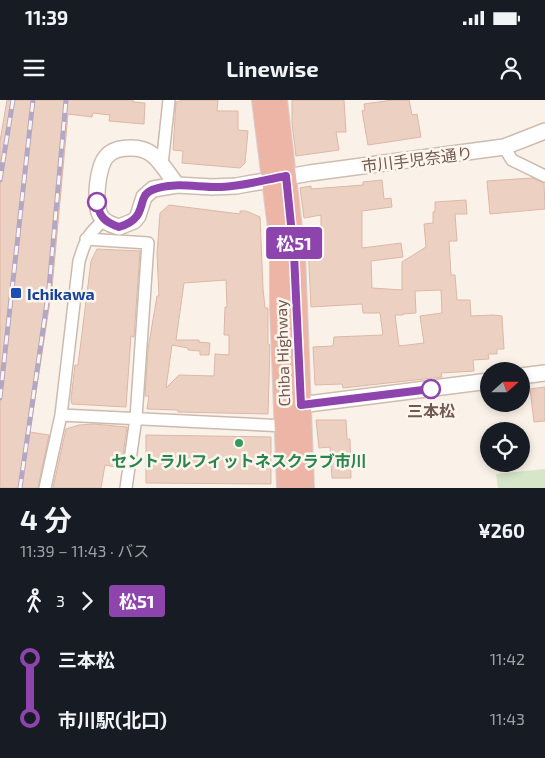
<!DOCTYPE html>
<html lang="ja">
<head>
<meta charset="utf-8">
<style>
	body { margin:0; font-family:"Exo 2","Noto Sans JP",sans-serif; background:#20242c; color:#f1f3f6; height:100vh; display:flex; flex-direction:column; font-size:19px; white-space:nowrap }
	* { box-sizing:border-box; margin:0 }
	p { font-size:16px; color:#9ea1a6 }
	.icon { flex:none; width:28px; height:28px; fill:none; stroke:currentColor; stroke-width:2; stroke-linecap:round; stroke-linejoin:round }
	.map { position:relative; height:388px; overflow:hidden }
	.sheet { display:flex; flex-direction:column; background:#171b24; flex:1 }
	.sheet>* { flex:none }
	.badge { padding:0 10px; border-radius:4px; font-size:18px; line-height:32px }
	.needle { width:32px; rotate:69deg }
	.fabs { position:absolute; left:480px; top:262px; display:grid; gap:10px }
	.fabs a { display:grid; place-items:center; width:50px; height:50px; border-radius:50%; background:#171b24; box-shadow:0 2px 8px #0003; font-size:25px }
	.map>.badge { position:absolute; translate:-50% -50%; box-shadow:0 0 0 2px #fff }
	.legs { display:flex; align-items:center; gap:8px; height:55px; padding:0 20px; font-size:16px }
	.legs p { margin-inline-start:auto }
	.overview { display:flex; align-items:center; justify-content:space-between; height:85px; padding:0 20px }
	h1 { font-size:28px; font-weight:700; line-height:38px }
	ul { padding:0 20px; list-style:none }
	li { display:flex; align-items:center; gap:18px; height:60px; font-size:19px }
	li i { display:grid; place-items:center; width:8px; height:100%; margin:0 6px; background:currentColor }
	li i::after { content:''; width:12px; height:12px; margin:-6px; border:4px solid; border-radius:50%; background:#171b24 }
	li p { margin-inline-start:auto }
	li:first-child i { background:linear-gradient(#0000 50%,currentColor 0) }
	li:last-child i { background:linear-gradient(currentColor 50%,#0000 0) }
	.status { display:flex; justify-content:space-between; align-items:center; height:35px; padding:0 25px; background:#171b24; direction:ltr }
	.status svg { height:14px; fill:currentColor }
	header { display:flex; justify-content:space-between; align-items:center; height:65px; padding:0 20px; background:#171b24; font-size:22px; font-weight:700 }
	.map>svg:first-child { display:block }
	.green { fill:#d6e6c8 }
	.building { fill:#ecd1c3; stroke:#ddb7a5; fill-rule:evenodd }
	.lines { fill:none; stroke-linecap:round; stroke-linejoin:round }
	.street-casing { stroke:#cbbaaf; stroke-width:14 }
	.secondary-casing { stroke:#cfbcb0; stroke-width:18 }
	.highway-casing { stroke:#d7d1ce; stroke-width:22 }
	.street { stroke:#fff; stroke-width:11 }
	.secondary { stroke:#fff; stroke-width:15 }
	.highway { stroke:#edb5a6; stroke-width:20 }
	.rail-casing { stroke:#b4a7c3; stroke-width:5 }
	.rail { stroke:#fdf6ee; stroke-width:3; stroke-dasharray:9; stroke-linecap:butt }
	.line-1-casing { stroke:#fff; stroke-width:11 }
	.line-1 { stroke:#8e44ad; stroke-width:8 }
	.stop-1-dot { fill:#fff; stroke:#8e44ad; stroke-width:2.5 }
	.transit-dot { fill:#1a4fb4; stroke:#fdf6ee; stroke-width:2 }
	.leisure-dot { fill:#2e9e5b; stroke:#fdf6ee; stroke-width:2 }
	.labels { text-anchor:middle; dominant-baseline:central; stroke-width:5; stroke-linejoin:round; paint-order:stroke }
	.street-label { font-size:16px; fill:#71594f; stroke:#fdf6ee }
	.transit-label { font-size:16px; font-weight:bold; fill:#164399; stroke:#fdf6ee; text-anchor:start }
	.stop-label { font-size:16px; font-weight:bold; fill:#71594f; stroke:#fdf6ee }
	.leisure-label { font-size:16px; font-weight:bold; fill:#27864d; stroke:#fdf6ee }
</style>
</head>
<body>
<div class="status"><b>11:39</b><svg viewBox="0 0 49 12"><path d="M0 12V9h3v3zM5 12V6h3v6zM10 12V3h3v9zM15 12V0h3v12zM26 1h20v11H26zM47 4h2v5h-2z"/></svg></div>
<header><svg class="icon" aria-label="menu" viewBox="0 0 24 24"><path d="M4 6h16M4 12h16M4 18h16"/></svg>Linewise<svg class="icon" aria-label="person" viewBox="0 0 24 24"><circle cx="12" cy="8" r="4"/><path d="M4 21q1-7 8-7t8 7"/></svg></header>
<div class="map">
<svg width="545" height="388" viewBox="0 0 545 388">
	<rect width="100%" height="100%" fill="#faf2e8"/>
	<path class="green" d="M545,369V388H498L496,374Z"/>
	<path class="building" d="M7,0H133V2L145,3L144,24L109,21L110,15L93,13L92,17L68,14L52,188L30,332L49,335L38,388H0V41Z
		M183,0H218L217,11H238V30L248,31L245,63L240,68L182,63L183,51L173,50L176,2Z
		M292,0H344L346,32H336L339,50L296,56L292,23Z
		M393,0H409L412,15L417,14L421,37L368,45L362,11L365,10L364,4Z
		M532,78L544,83L545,109L490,114L487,81Z
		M382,80L384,99L391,98L392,107L362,111V148L401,143L403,157L371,161L372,188L402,190V162L426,147L424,124L433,123V112H435V102L466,100L467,114H455L457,141H449L451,175H455L457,200H470L471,216L493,215L502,216L504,249H497V254H488L489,259L473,260L474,271L441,273L442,277L343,288L342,284L315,285L313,247L333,246L334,237L383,235L380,213H363L362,204L311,207L308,145L321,144V115L304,118L300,88L311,86V89L363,85V82ZM441,190L442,213L420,216L424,243L399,246L395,215H403V214L416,213L415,191Z
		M169,105L240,114V111H246L260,117L263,189L265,208H268V244L270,245L268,314L178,312V310L147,309L149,296H145L148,249L157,196H159L157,154L160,113ZM226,180L227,207H225L224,235H229V255L215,254L214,276L179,275L166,288L172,245L188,248V250L200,251V255H209L210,243L199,242V240H176L184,183Z
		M97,149L140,151L134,237L131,236L126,307L72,304L71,299L75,265H78L91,161Z
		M545,287V321L534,322L530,289Z
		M316,320H346L347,339H350L351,378H332L330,347L319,348Z
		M94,324L127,327L121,368L105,365L101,388H53L66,329L79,325Z
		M146,335L271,337V384L146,383Z"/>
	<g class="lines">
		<defs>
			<path id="street" d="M504,47L512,60L545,76
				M162,65L169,0
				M86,139L148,143L136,318L126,388
				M61,315L285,326
				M45,388L61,315L79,161C86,139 87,135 104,120"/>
			<path id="secondary" d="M177,85C169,75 162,63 153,55C147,50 139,48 131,48C122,48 113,49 107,56C97,66 93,108 102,118C107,124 113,125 119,127L134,121L138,116L144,97L153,89L177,85L212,87L236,86L310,73L504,47L545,31
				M521,276L545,273
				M292,306L489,281"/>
			<path id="highway" d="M262,0L280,144V207L287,388
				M277,0L295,154L304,388"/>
		</defs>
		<use href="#street" class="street-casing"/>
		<use href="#secondary" class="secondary-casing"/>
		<use href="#highway" class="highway-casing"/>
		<use href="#street" class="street"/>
		<use href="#secondary" class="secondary"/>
		<use href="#highway" class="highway"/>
		<defs>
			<path id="rail" d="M0,80L13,0
				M0,298L33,0
				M20,388L49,188L66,0"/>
		</defs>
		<use href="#rail" class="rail-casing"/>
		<use href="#rail" class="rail"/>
	</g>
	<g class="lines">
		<defs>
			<path id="line-1" d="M97,102C99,117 105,122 119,127C150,118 135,97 152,90C174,81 199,88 221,87C243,86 264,80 286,76L294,154L301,305L431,289"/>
		</defs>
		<use href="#line-1" class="line-1-casing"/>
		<use href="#line-1" class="line-1"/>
	</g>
	<g class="stop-1-dot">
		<circle cx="97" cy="102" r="9"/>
		<circle cx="431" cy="289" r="9"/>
	</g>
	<rect class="transit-dot" x="10" y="187" width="12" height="12" rx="2.5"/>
	<circle class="leisure-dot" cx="239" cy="343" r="5"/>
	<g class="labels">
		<g class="street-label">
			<text transform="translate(417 59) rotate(-7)">市川手児奈通り</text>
			<text transform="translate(282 253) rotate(-92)">Chiba Highway</text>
		</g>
		<g class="transit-label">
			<text x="27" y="193">Ichikawa</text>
		</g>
		<g class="stop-label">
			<text x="431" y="310">三本松</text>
		</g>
		<g class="leisure-label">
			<text x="239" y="360">セントラルフィットネスクラブ市川</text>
		</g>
	</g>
</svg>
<div class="fabs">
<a><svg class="needle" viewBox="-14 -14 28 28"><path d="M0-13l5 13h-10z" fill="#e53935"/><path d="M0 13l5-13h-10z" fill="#9ea1a6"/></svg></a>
<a><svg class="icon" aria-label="locate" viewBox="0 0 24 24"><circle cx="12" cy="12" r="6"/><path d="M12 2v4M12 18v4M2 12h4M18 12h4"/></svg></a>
</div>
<b class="badge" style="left:294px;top:143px;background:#8e44ad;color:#fff">松51</b>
</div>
<section class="sheet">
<div class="overview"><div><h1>4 分</h1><p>11:39 – 11:43 · バス</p></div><b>¥260</b></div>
<div class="legs"><svg class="icon" aria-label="walk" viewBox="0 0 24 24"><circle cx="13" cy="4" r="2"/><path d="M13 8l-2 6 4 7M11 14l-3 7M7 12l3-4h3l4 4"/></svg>3<svg class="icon" aria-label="forward" viewBox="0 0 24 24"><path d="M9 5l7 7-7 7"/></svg><b class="badge" style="background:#8e44ad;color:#fff">松51</b></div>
<ul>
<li><i style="color:#8e44ad"></i><b>三本松</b><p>11:42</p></li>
<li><i style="color:#8e44ad"></i><b>市川駅(北口)</b><p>11:43</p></li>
</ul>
</section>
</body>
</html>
